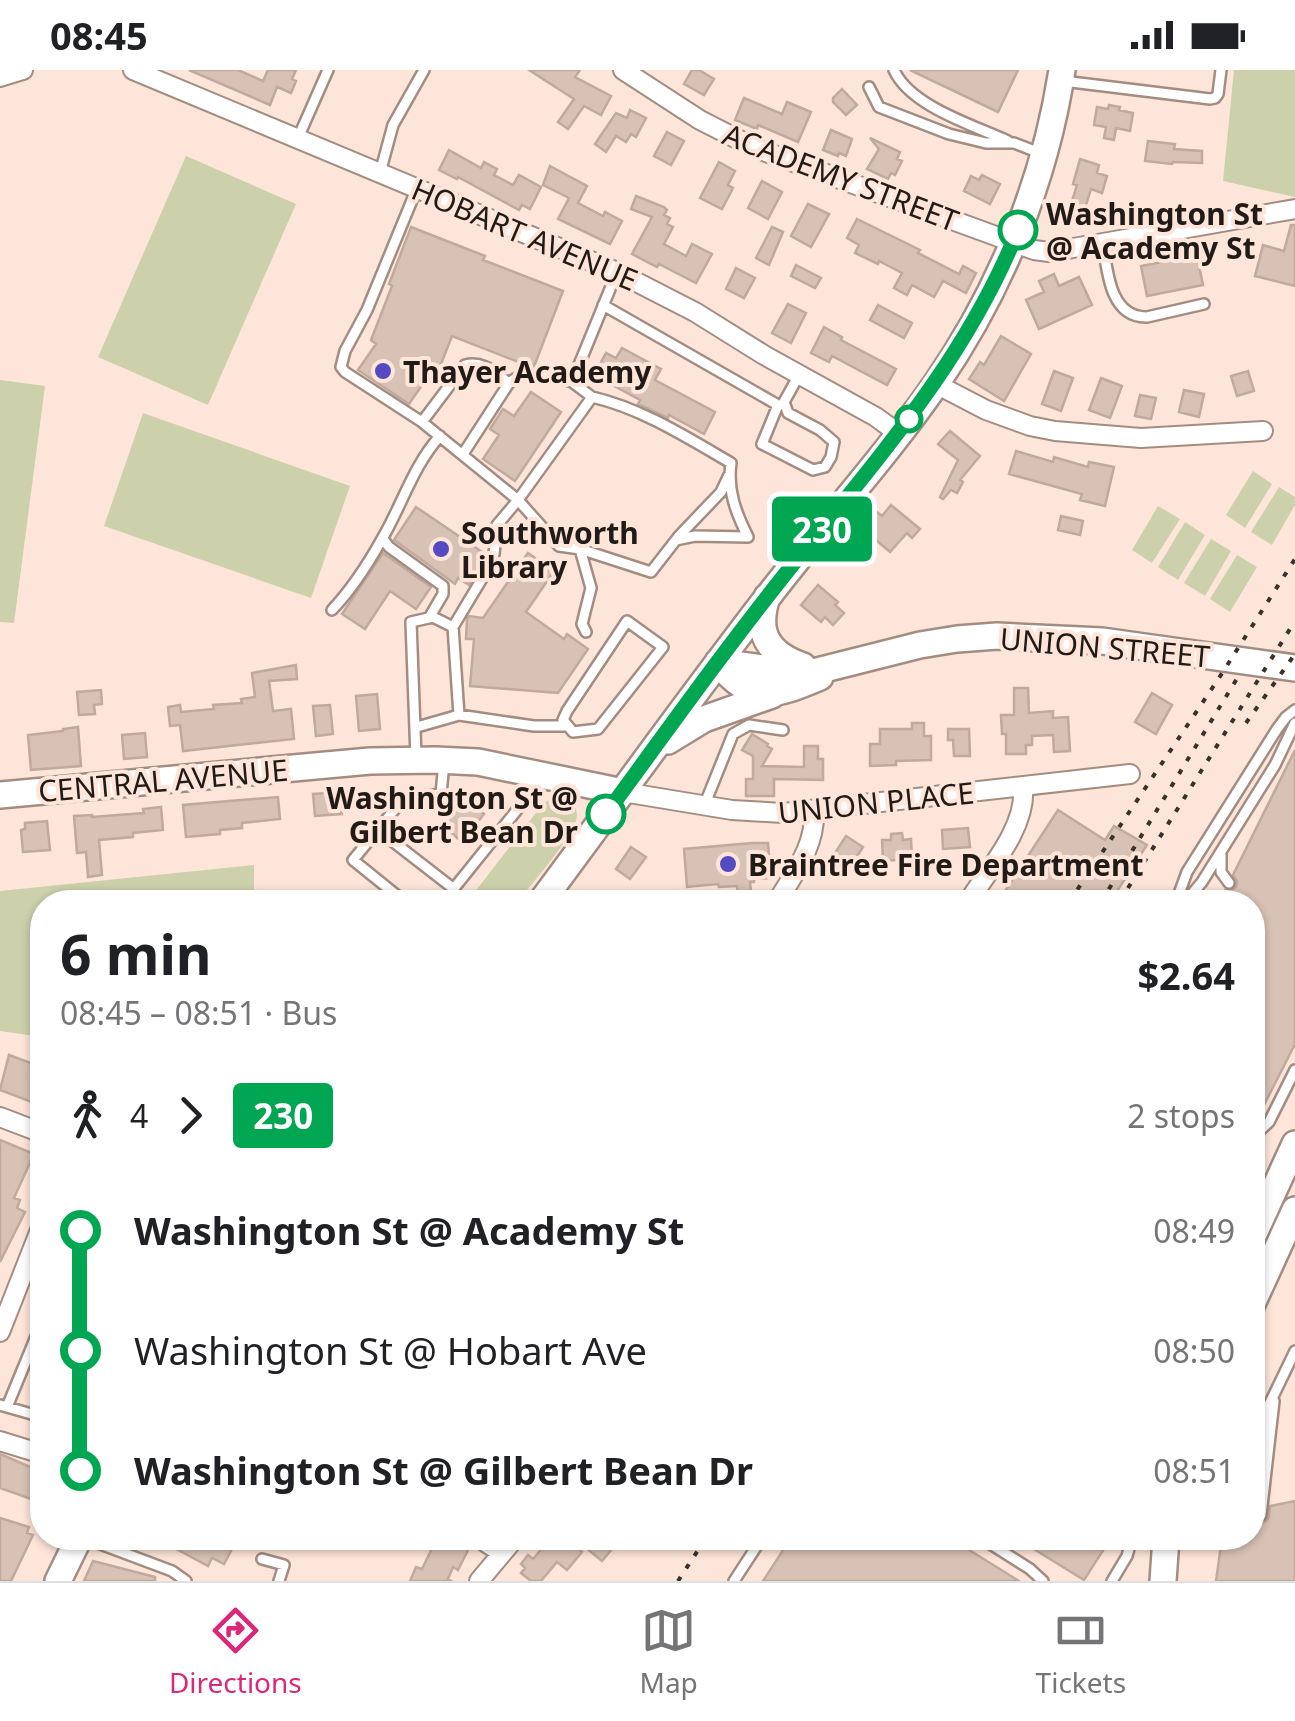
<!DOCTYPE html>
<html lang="en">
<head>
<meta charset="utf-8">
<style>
	body { margin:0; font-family:"Noto Sans",sans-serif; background:#f2f2f2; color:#202124; height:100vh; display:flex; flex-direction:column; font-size:38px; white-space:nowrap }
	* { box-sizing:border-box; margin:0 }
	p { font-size:32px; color:#757577 }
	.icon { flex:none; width:55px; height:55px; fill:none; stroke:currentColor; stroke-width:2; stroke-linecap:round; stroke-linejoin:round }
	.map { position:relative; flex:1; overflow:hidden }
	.details { position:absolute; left:30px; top:820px; width:1235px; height:660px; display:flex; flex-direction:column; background:#fff; border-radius:40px; box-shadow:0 2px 8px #0004 }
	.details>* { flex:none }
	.badge { padding:0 20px; border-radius:8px; font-size:35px; line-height:65px }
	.map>.badge { position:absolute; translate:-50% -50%; box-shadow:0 0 0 5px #fff }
	.legs { display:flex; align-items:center; gap:15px; height:110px; padding:0 30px; font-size:32px }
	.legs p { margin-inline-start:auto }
	.headline { display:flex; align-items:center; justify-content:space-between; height:170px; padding:0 30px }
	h1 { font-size:55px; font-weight:700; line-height:75px }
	ul { padding:0 30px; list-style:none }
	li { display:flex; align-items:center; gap:35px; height:120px; font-size:38px }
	li i { display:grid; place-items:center; width:15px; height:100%; margin:0 12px; background:currentColor }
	li i::after { content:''; width:25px; height:25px; margin:-12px; border:8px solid; border-radius:50%; background:#fff }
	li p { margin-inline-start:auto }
	li:first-child i { background:linear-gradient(#0000 50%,currentColor 0) }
	li:last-child i { background:linear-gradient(currentColor 50%,#0000 0) }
	.status { display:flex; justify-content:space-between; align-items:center; height:70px; padding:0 50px; background:#fff; direction:ltr }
	.status svg { height:28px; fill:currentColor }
	.dock { display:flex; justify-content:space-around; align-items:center; height:140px; border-top:2px solid #e0e0e0; background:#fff; font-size:28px; color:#757577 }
	.dock a { display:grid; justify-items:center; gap:5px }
	.dock .selected { color:#db2777 }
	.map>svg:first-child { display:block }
	.green { fill:#ccd1ac }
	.building { fill:#d8c1b5; stroke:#c0a99d; stroke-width:2.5 }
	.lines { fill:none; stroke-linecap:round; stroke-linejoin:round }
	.lane-casing { stroke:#a38d82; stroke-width:14 }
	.street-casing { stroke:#a38d82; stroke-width:22 }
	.secondary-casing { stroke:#a38d82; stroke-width:30 }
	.lane { stroke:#fff; stroke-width:9 }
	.street { stroke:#fff; stroke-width:18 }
	.secondary { stroke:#fff; stroke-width:25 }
	.rail { stroke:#3b312b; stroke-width:4; stroke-dasharray:5 10; stroke-linecap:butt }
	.line-1-casing { stroke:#fff; stroke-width:22 }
	.line-1 { stroke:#00a651; stroke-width:15 }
	.stop-1-dot { fill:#fff; stroke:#00a651; stroke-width:5 }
	.poi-dot { fill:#544bc2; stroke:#fee5d9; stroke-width:4 }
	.labels { text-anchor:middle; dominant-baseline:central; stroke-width:8; stroke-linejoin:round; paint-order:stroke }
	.street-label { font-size:30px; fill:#221a15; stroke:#fee5d9 }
	.stop-label { font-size:30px; font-weight:bold; fill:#221a15; stroke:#fee5d9; text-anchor:start }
	.poi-label { font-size:30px; font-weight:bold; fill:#221a15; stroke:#fee5d9; text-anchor:start }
</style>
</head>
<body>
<div class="status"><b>08:45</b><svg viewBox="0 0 49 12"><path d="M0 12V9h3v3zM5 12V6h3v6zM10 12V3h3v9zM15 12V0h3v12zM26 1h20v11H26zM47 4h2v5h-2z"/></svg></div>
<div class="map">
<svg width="1295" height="1511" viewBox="0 0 1295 1511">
	<rect width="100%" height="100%" fill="#fee5d9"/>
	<path class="green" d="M1234,0H1295V127L1223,111Z
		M186,86L296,134L208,335L98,287Z
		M0,310L45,316L14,553L0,552Z
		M143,343L350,416L311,528L104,456Z
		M1253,401L1272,414L1245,458L1226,445Z
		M1279,417L1295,427V435L1272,475L1251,462Z
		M1158,436L1180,449L1152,493L1132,480Z
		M1185,452L1205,465L1178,510L1158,497Z
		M1211,469L1231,481L1205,526L1184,513Z
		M1237,485L1257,497L1230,542L1210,529Z
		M551,728C565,728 581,734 576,751C570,770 531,815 517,832H467L542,735Z
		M254,795V830L255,832H42V967L0,961V821Z"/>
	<path class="building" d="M189,0H238L263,11L268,0H296L292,9L296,11L291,23L277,17L270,35Z
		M529,0H580L575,7L611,26L601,45L584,36L568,59L558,52L574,29Z
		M692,0H699L714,9L704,25L684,14Z
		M910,0H1018L998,42Z
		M842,19L857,35L846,45L833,32V28Z
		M744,28L782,44L787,32L811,42L798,72L758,55L757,59L735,50Z
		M1109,35L1120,37L1119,40L1133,43L1130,61L1116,58L1114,70L1104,68L1106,57L1094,55L1097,37L1108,39Z
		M630,40L646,48L636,67L631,64L626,72L616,66L606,82L595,74L616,43L627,48Z
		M831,60L852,69L846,86L839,83L838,86L823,80Z
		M667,62L684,71L671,95L654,86Z
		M870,68L900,82L897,89L902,91L895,105L891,103L888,109L867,99L879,79Z
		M1148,71L1175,74L1174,79L1202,81V93L1173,92L1172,94L1145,91Z
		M449,80L481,98L484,92L497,99L494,105L513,115L519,105L541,117L530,139L522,135L519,140L458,107L457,109L439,100Z
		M1080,89L1099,95L1097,103L1107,106L1102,123L1091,119L1082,148L1068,144L1077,115L1073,114Z
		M719,92L735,101L728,115L733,118L722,139L700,128Z
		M550,96L587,116L578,133L603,146L605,142L622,151L610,174L558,149L569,128L543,115Z
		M982,105L1000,114L990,134L964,121L971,106L979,110Z
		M762,111L782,122L768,149L748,138Z
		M636,126L664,137L667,140L664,145L670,148L667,154L673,157L664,174L686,186L692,174L712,184L696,213L659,194L657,197L632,184L652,147L631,139Z
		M808,134L829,144L811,177L791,166Z
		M857,149L920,180L918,183L959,204L963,196L976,203L966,223L943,211L934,227L912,215L907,225L894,218L902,203L879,191L878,194L855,183L859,175L847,168Z
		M1291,155H1295V216L1255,206L1263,175L1284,181Z
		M411,157L485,186L483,190L563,221L535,294L526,295L452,266L441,294L444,296L435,310L429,305L409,334L358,300L376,274L371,270L392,216L389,214Z
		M772,157L783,162L769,195L756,188Z
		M1173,178L1176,189L1197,185L1203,215L1147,226L1141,196L1162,192L1160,180Z
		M796,195L821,208L815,218L791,206Z
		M736,198L755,208L744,228L726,219Z
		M1054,204L1059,216L1079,207L1092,235L1039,259L1026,230L1044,222L1039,211Z
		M788,234L806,243L791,273L772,263Z
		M878,235L912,253L904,268L870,250Z
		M824,257L842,267L841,270L896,299L887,315L832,286L829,292L811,283Z
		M1001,266L1031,284L1004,331L969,309L980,292L984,295Z
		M622,278L661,299L655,310L715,342L704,364L669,345L668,348L638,334L640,330L594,305L606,283L616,288Z
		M1054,301L1073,308L1061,341L1042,334Z
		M1248,301L1254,321L1237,326L1231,306Z
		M1101,308L1122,316L1110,348L1089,340Z
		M1184,320L1204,324L1199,347L1179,342Z
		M531,322L561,342L515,411L483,389L499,365L490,359L503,339L514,346Z
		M1140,325L1156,328L1151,349L1135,346Z
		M950,361L980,386L960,410L963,412L957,423L951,420L943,429L940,427L958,390L938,374Z
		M1016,381L1053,392L1054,387L1088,397L1089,392L1114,397L1105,436L1080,430L1082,424L1009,404Z
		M891,435L920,459L912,468L907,463L890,482L863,459L877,442L882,446Z
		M416,437L485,484L469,515L458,508L455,514L394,470Z
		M1061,446L1083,451L1080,465L1058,460Z
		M383,483L431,517L416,539L390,521L365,559L342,544Z
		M528,483L554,501L526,542L564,569L567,564L588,579L558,623L470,616L474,569H466L467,549L469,546L483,548Z
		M818,515L838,532L835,535L844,543L833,555L825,547L821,552L801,535Z
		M296,595L297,609L269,611L273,641L291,639L294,669L183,681L180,655L170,656L168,637L180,635L181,642L214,639L213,635L242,633L241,629L255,627L252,603Z
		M1014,618H1028L1029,643L1053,641V648L1068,647L1070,681L1054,682L1053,665L1032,666V675H1026V684H1006V664H1002L1001,645H1014Z
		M101,620L102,634L94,635L95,644L79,645L77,622Z
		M1152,623L1172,635L1156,664L1135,652Z
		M377,624L380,659L359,661L356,626Z
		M330,635L333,664L316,666L313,636Z
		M912,653H924V666H931V690L896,691V695L870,696V674H880V659H912Z
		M78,657L81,696L31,700L28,665L63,661V659Z
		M948,659H969L970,686H954L953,670H948Z
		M145,663L147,687L124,689L122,665Z
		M752,664L768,674L767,676L772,679L762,696L804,697V676H818V689H823V710L774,709V726H746V709H753V686L742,680Z
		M1295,680V974L1262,1039L1252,1034V832H1219L1225,820L1231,821L1236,817L1237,811L1233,805Z
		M327,723L328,732L340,730L342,744L315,746L313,724Z
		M278,727L280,749L242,753V758L220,760V764L186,767L183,735Z
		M465,729L484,744L462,772L443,756Z
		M161,737L163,760L133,763V767L99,770L102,805L88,807L86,782L77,783L74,746L92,745V747L144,743L143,739Z
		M1058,740L1105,770L1114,756L1147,775L1110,832H998Z
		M47,751L50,780L23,782L21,760L25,759V753Z
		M968,758L970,777L943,779L942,760Z
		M902,763L903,770L911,769L912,789L883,791L882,770H891V764Z
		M846,766L863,777L847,802L830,791Z
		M752,773H768L771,808L754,809V812H750L752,832H738L737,816L719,817L718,814L687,817L684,779Z
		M631,777L646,787L630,809L616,799Z
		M9,985L36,995L31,1007L42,1011V1036L0,1020Z
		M0,1070L34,1084L14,1128L20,1130L17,1138L25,1142L0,1192Z
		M0,1384L42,1402V1433L0,1418Z
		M1295,1431V1511H1216L1222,1468H1252V1447L1257,1452L1263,1453L1268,1449L1270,1436Z
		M0,1448L29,1457L27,1463L33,1465L11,1511H0Z
		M156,1468H224L235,1473L224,1494L212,1488L208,1496Z
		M437,1468H443L468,1480L458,1500L453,1497L448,1509L451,1511H410L416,1497L422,1499Z
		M551,1468H565L582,1482L567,1500L557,1492L541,1511H531L521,1503L525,1498L521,1494L528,1485L533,1489Z
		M593,1468H621L602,1491L585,1477Z
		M791,1468H950L1019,1511H763Z
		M1016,1468H1111L1084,1510Z
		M93,1491L155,1507V1511H84Z"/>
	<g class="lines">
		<defs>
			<path id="lane" d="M894,0C910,36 973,55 1008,71
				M1063,11L1210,29L1215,28L1218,24L1221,0
				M869,17L879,37L949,64L986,73H1014L1040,83
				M298,68L328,0
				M380,103L393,55L424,0
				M417,118L367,240L345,281L341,297L345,302L422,352L518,430L497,455L494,484L489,497L453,557L459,645
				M1103,173C1107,201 1110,248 1147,247L1204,234
				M617,202L572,312L592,327L518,430L559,476L580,479L651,502L679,466L721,422L729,405
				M603,235L778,335L762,374L813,400L825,397L831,387L834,372L820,360L788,343L784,332L799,305
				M509,313C532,294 546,305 572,312
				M592,327C641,338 688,368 731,393C727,420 736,443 748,467
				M422,352L465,295C483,290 495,303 509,313L463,384
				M383,469L389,477L443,516V524L429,548
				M676,470L695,466L748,467
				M580,479L591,518L582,554L586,562
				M332,540C351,520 368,494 382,469C402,435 413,396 440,366
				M627,551L663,577L598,659L573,662L563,650L567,641Z
				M417,657L459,645L534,656H568
				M416,687L411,552L433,547L453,557
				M704,736L733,664L749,655L783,660
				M378,760L454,819
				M1221,785V802L1229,813
				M405,832L353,790L404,728L441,724L444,693
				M443,832L521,735L534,705
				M1176,832L1187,802L1277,659L1286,647L1295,640
				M1179,832L1191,825L1202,812L1275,695L1295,653
				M1252,1068L1269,1052L1295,1000
				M1252,1116L1270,1125
				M0,1335L42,1347
				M7,1337L42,1252
				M1252,1423L1267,1339L1295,1281
				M1261,1445L1274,1331
				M84,1468L172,1501L186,1511
				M981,1468L1030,1499L1043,1511
				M262,1489L284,1495L279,1511
				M734,1511L762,1468
				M1112,1511L1127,1486L1132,1468"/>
			<path id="street" d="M133,0L617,202L695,242L764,285L876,347L899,364
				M623,0L700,50L755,78L1034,180L1049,182L1103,173L1295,139
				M0,7L23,0
				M936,314L986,340L1030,356L1055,361L1141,368L1263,361
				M623,722L732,740L783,743L1130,704
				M777,832C794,803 816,776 814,740
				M968,832C989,799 1027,757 1023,717
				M0,1047L42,1063
				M0,1262L42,1155
				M0,1371L42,1384
				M479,1468L502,1483
				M479,1511L515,1468"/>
			<path id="secondary" d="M767,527C755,563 768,584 803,596
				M718,592L792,602H813L920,575L957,569L997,566L1102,571L1295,598
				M718,592C751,636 777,625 820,607
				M668,671L704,649L772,625
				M0,725L370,691L436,690L478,692L623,722
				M541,832C616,731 690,628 767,528C822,456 884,389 936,314C1000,221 1045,112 1062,0
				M1252,1168L1295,1074
				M1252,1234L1295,1140
				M58,1511L79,1468
				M1163,1511L1166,1468"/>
		</defs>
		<use href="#lane" class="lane-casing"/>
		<use href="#street" class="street-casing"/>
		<use href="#secondary" class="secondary-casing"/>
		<use href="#lane" class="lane"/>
		<use href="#street" class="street"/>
		<use href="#secondary" class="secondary"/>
		<path class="rail" d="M1246,653L1295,584
			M1128,818L1295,551
			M1069,832L1219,608L1295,489
			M1101,832L1241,602
			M678,1511L706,1468"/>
	</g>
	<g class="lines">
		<defs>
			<path id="line-1" d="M606,744C669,658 731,571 798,488C882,383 967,287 1018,160"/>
		</defs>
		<use href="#line-1" class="line-1-casing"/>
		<use href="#line-1" class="line-1"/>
	</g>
	<g class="stop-1-dot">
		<circle cx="1018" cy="160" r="18"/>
		<circle cx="909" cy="349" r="12"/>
		<circle cx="606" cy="744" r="18"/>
	</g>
	<g class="poi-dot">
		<circle cx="383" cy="301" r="10"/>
		<circle cx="441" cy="479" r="10"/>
		<circle cx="728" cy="794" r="10"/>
	</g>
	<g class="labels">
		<g class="street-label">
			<text transform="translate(841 107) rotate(21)">ACADEMY STREET</text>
			<text transform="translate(525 164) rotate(23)">HOBART AVENUE</text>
			<text transform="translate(1105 577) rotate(5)">UNION STREET</text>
			<text transform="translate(163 710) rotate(-5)">CENTRAL AVENUE</text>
			<text transform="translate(876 732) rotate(-6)">UNION PLACE</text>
		</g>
		<g class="stop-label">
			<text x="1046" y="143">Washington St<tspan x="1046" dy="34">@ Academy St</tspan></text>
			<text x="578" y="727" text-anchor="end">Washington St @<tspan x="578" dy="34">Gilbert Bean Dr</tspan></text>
		</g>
		<g class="poi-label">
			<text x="403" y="301">Thayer Academy</text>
			<text x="461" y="462">Southworth<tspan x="461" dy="34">Library</tspan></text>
			<text x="748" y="794">Braintree Fire Department</text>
		</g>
	</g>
</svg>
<b class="badge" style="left:822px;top:459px;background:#00a651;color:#fff">230</b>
<section class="details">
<div class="headline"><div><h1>6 min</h1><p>08:45 – 08:51 · Bus</p></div><b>$2.64</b></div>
<div class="legs"><svg class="icon" aria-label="walk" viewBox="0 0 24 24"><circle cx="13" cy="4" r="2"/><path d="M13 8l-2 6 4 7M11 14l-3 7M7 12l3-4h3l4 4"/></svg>4<svg class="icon" aria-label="forward" viewBox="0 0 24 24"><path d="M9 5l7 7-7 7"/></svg><b class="badge" style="background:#00a651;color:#fff">230</b><p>2 stops</p></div>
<ul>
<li><i style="color:#00a651"></i><b>Washington St @ Academy St</b><p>08:49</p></li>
<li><i style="color:#00a651"></i><span>Washington St @ Hobart Ave</span><p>08:50</p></li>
<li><i style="color:#00a651"></i><b>Washington St @ Gilbert Bean Dr</b><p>08:51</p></li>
</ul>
</section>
</div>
<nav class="dock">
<a class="selected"><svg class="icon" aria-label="directions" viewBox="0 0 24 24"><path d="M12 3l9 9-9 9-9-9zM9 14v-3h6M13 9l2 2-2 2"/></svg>Directions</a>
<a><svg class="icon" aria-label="map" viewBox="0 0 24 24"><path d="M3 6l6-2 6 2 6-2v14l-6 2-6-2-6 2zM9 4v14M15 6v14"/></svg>Map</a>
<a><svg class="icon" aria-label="tickets" viewBox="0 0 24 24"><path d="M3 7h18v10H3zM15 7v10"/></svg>Tickets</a>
</nav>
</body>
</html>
